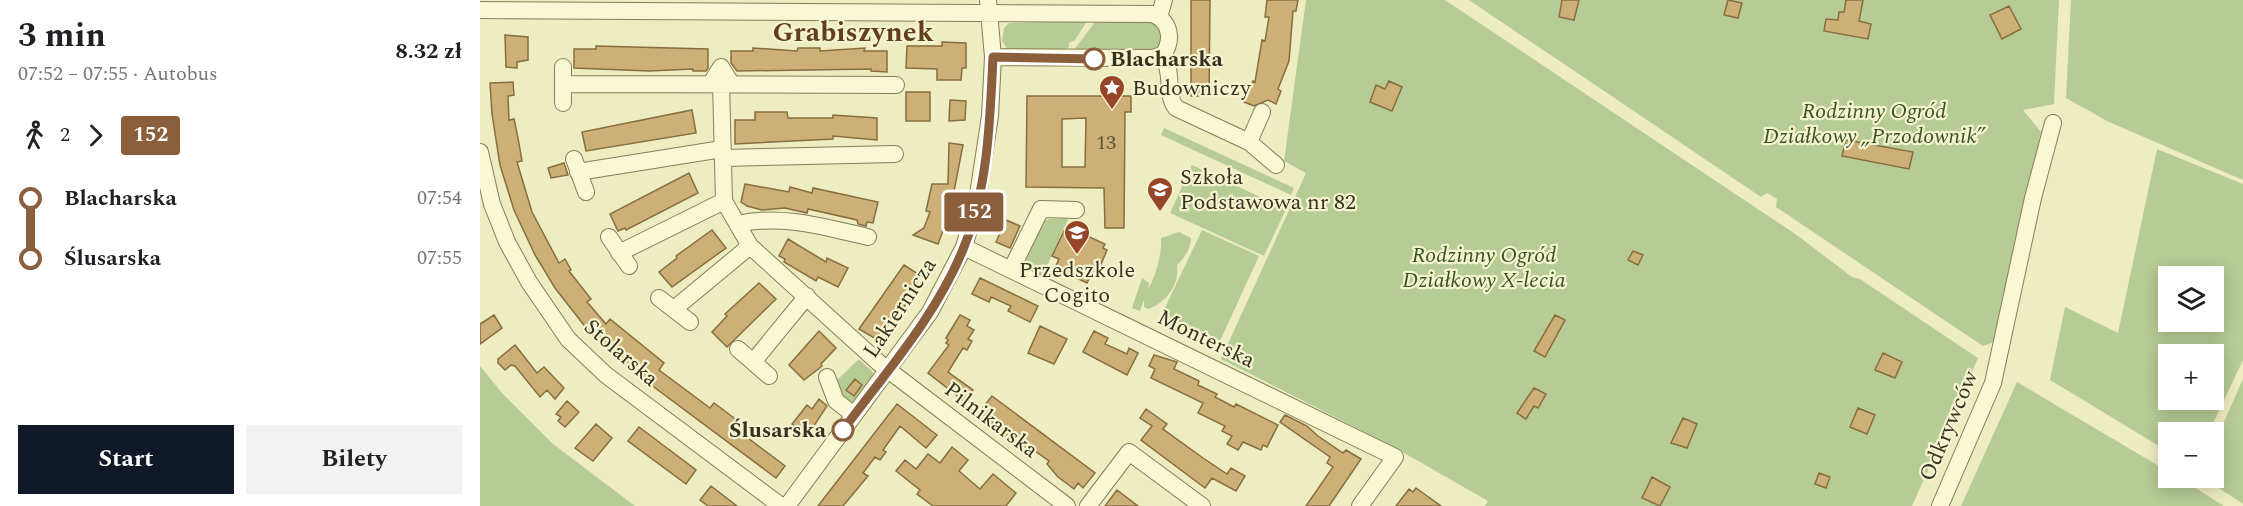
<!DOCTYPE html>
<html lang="pl">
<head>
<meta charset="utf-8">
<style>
	body { margin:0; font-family:Spectral,serif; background:#f2f2f2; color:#202124; height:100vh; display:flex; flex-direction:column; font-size:22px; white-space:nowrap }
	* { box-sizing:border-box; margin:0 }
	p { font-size:20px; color:#757577 }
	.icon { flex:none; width:33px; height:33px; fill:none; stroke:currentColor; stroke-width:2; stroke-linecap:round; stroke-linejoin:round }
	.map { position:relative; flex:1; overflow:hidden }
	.side { display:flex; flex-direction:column; background:#fff; width:480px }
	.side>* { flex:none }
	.badge { padding:0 12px; border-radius:4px; font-size:21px; line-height:39px }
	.controls { position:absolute; left:1678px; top:266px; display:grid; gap:12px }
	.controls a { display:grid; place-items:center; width:66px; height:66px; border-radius:0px; background:#fff; box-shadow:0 3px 15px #0003; font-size:30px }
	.map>.badge { position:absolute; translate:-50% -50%; box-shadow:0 0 0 3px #fff }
	.legs { display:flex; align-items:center; gap:9px; height:66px; padding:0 18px; font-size:20px }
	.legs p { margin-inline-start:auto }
	.headline { display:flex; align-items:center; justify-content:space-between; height:102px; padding:0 18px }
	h1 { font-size:33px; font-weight:700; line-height:45px }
	.action { display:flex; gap:12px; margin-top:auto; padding:12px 18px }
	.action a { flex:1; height:69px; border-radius:0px; background:#111827; color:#fff; font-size:24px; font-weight:700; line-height:69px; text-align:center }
	.action a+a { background:#f2f2f2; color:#202124 }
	ul { padding:0 18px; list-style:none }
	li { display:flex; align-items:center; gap:21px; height:60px; font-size:22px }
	li i { display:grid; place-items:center; width:9px; height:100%; margin:0 8px; background:currentColor }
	li i::after { content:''; width:15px; height:15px; margin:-8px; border:4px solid; border-radius:50%; background:#fff }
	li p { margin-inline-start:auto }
	li:first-child i { background:linear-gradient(#0000 50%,currentColor 0) }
	li:last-child i { background:linear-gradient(currentColor 50%,#0000 0) }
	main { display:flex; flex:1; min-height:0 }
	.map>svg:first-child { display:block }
	.green { fill:#b7cb95; fill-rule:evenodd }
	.building { fill:#ccb077; stroke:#866e3e; stroke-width:1.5; fill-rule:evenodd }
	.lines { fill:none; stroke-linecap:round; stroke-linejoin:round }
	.minor-casing { stroke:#877d59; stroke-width:18 }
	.minor { stroke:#f9f7d4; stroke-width:16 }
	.line-1-casing { stroke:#fff; stroke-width:14 }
	.line-1 { stroke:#8b5e3c; stroke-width:9 }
	.stop-1-dot { fill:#fff; stroke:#8b5e3c; stroke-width:3 }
	.labels { text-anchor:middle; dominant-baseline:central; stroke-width:4.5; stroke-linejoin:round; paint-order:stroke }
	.number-label { font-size:20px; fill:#5c5034 }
	.stop-label { font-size:22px; font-weight:bold; fill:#37301d; stroke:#f5f4d0; text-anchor:start }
	.poi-label { font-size:22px; fill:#37301d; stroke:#f5f4d0; text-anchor:start }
	.park-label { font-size:22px; font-style:italic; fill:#3a5323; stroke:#f5f4d0 }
	.street-label { font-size:22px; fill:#37301d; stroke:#f5f4d0 }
	.district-label { font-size:28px; font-weight:bold; fill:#633e1c; stroke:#f5f4d0 }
</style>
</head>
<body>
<main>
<section class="side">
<div class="headline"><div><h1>3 min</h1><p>07:52 – 07:55 · Autobus</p></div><b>8.32 zł</b></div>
<div class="legs"><svg class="icon" aria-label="walk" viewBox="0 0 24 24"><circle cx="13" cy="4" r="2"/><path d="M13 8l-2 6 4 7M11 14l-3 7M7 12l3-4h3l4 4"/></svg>2<svg class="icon" aria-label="forward" viewBox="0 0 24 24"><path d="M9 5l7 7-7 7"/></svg><b class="badge" style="background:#8b5e3c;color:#fff">152</b></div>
<ul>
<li><i style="color:#8b5e3c"></i><b>Blacharska</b><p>07:54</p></li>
<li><i style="color:#8b5e3c"></i><b>Ślusarska</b><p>07:55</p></li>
</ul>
<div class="action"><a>Start</a><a>Bilety</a></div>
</section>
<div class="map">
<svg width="1763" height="506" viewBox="0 0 1763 506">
	<rect width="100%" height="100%" fill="#eeecc1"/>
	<path class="green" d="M826,0H965L1314,233L1372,277L1380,279L1498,358L1432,506H1005L1008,501L912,446L741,359L826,173L804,161Z
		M989,0H1579L1574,104L1543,110L1561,132L1514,342L1503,346L1296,207L1297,199L1287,193L1281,197Z
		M1591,0H1763V180L1627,121L1586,98Z
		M607,21L595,40L589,43V47L581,51L528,50L522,41L524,28L529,23Z
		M615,22H675L682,32L679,48L675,51H593Z
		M684,128L814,188L811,195L681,135Z
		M1677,149L1763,184V360L1729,432H1689V452L1570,380L1585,307L1638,333ZM1689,276H1734V321H1689ZM1689,354H1734V399H1689Z
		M712,165L806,209L784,256L690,213Z
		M569,219H588L563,275L543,266L563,222Z
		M722,230L779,256L740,341L682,314Z
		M699,232L711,238C711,248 705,258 697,265C700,284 686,303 668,309L664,307V300L660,311L652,308L662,278L669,283L668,289C676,276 682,254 681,238Z
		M379,359L393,372L392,377L369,408L354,383Z
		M0,366L22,393L73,444L155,506H0Z
		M1763,379V504L1722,477H1734V444Z
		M1537,382L1689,472V477H1698L1744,506H1481Z"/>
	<path class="building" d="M711,0H730L729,96H711Z
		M787,0H818L816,11H813L809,61L798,89L801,91L796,104L788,100L774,106L764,102L773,81L775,82L782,40L785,41L789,17H785Z
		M1082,0H1099L1094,20L1079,17Z
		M1248,0L1262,3L1258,18L1244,15Z
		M1366,0H1383L1379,21L1391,24L1388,39L1344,31L1346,19L1358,20L1359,12H1364Z
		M1529,6L1541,29L1522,39L1510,15Z
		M25,35L48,37V60L37,62V68L26,67Z
		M462,42L486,43V68H482L481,80H457V69L426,68L427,46H462Z
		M116,46L228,49V68L226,71H213V69L169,71L94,68V49H116Z
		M273,48L317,51L318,48H340V51L385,48L384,51H407V72L391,71V69L257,71L251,63V51H273Z
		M909,81L922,87L912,111L890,102L896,85L905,89Z
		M33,82L34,95L28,96L29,120L34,119L38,138L42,161L37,162L52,212L79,263L85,259L91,270L89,271L111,299L107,302L126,324L130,319L184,363L179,370L230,408L234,403L258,421L256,429L305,466L296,478L143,364L107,329L75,288L55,255L34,210L20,165L12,114L10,83Z
		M426,92H450V121H426Z
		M547,96H651V112H645L644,228H625L624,188L546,187ZM606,118L605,167H582V119Z
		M470,100L486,101L485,120L469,121Z
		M212,110L216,133L106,151L102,132Z
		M275,112H307L308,118H353V115L397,118V140L353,136V139L255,144V120H275Z
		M1366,140L1433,152L1429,169L1362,156Z
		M469,143L483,145L470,212L458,244L433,235L444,228L450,212L446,211L452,184H468Z
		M84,163L88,175L71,178L68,168Z
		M209,173L218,193L146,230L145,228L138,231L130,214Z
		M265,184L309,192L310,187L332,193L333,188L398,202L393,223L387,222L386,226L378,224L377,220L328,209L327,213L305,208L282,210L267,206L261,202Z
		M526,220L540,226L530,248L516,242Z
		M590,228L625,244L623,248L627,250L616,276L611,274L607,283L575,268L579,259L572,256L584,231L588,233Z
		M232,230L246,248L192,287L179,272L197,258L196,256Z
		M308,239L346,262L347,258L368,268L358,287L338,277L336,281L304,262L305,259L299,256Z
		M1153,251L1163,255L1158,265L1148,260Z
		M424,265L441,276L427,296L430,298L422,310L418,307L403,334L400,332L396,339L379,329Z
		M500,278L558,306L550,322L528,311L531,306L511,297L509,302L492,294Z
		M279,283L296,299L247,347L232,332L247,316L245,314Z
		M14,315L22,328L0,344V324Z
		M480,315L490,320L487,326L494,330L488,339L492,341L487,350L483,348L468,372L493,390L484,401L448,373L469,345L466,343L468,340L466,338Z
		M1075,315L1085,320L1065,357L1054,351Z
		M560,326L587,339L574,364L548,353Z
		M339,331L356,348L341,364L342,366L324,380L309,365Z
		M614,331L628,338L625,344L647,354L649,348L658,353L647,375L603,352Z
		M35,345L57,373L64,367L84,388L75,399L67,390L60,397L35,366L31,365L25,370L18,363V359Z
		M1403,353L1422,362L1415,378L1395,370Z
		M674,355L697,362L694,369L719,381L718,385L737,394L735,397L754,407L756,404L798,425L787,447L783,445L781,450L763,442L758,450L747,444L752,436L742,431L745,426L718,413L723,403L671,378L675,369L669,366Z
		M375,379L382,385L374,396L366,390Z
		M1054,388L1066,394L1058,408L1054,406L1046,419L1037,413Z
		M512,396L615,473L603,488L598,483L594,489L578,477L567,464L569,461L552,449L548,455L510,426L513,422L499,412Z
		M339,399L347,406L328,435L312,424L327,405L332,409Z
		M87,401L99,412L85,427L78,421L81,417L76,414Z
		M417,404L457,435L446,448L420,426L403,450L406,452L400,460L395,457L383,473L388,476L363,506H338Z
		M1378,408L1395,415L1387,434L1370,427Z
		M666,409L687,424L683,429L723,458L747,474L751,468L765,476L756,491L732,478L725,488L661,440L672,426L660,418Z
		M805,415L827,426L838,436L863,453L866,450L881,459L849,506H826L853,467L847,463L850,457L800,422Z
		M1203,418L1217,424L1207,448L1191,443Z
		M116,424L132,438L113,461L95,448Z
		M159,427L216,470L206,484L148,441Z
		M472,447L488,460L479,471L500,489L513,474L536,493L526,506H453L437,494L440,490L416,471L425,460L436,469L448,454L460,463Z
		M1339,473L1350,477L1346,488L1335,484Z
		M1172,477L1190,487L1180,506L1162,498Z
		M231,486L257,506H228L220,500Z
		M936,488L961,506H916L929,489L933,492Z
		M637,490L658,506H625Z"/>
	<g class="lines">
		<defs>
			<path id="minor" d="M0,10L673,14C691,22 693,40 683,55L672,58L513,57
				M679,17L684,0
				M683,55C694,75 685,94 696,108L769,142L796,165
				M83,67V103
				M231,83L241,67L251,83
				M241,83L244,201L270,246L399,363L587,506
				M84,84L416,85
				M769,142L782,112
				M0,152L12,204L27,242L49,282L88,339L126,375L301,506
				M243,158L415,154
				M94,159L106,192
				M98,172L242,149
				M257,224C302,214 344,227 388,237
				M129,237L149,266
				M484,247L915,457L880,506
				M139,253L244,201
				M531,270L561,209L596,210
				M179,298L210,322
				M194,309L270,246
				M258,349L289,376
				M273,362L327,296
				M347,377L356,401L374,415
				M307,506L450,312L484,247L497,201L510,116L513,57L508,0
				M608,506L649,452L722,506
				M1460,506L1513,383L1553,198L1573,123"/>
		</defs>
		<use href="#minor" class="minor-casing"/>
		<use href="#minor" class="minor"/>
	</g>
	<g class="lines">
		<defs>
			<path id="line-1" d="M363,430C406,372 457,315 484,247C508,187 510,121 513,57L614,59"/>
		</defs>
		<use href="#line-1" class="line-1-casing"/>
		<use href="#line-1" class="line-1"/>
	</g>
	<defs>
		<symbol id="sight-pin" viewBox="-11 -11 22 30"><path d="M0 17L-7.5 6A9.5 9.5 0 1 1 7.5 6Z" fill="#964529" stroke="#f5f4d0"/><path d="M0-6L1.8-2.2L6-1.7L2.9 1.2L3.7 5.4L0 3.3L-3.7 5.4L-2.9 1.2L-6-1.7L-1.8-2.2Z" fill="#fff"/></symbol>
		<symbol id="school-pin" viewBox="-11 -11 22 30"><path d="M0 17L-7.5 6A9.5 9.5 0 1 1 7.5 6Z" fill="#964529" stroke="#f5f4d0"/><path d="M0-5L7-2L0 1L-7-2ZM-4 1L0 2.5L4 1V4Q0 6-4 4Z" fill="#fff"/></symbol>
	</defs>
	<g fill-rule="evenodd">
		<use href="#sight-pin" x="617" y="73" width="30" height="40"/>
		<use href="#school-pin" x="665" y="175" width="30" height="40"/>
		<use href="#school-pin" x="582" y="218" width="30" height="40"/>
	</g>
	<g class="stop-1-dot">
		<circle cx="614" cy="59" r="10"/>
		<circle cx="363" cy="430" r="10"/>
	</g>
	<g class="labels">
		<g class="number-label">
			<text x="626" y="143">13</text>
		</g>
		<g class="stop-label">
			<text x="630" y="59">Blacharska</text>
			<text x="346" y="430" text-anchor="end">Ślusarska</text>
		</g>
		<g class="poi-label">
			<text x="652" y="88">Budowniczy</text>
			<text x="700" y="177">Szkoła<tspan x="700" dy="25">Podstawowa nr 82</tspan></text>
			<text x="597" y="270" text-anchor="middle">Przedszkole<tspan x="597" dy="25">Cogito</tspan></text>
		</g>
		<g class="park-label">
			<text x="1394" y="111">Rodzinny Ogród<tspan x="1394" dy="25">Działkowy „Przodownik”</tspan></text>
			<text x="1004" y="255">Rodzinny Ogród<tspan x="1004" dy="25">Działkowy X-lecia</tspan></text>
		</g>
		<g class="street-label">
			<text transform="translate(420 308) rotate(-57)">Lakiernicza</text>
			<text transform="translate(726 339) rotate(26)">Monterska</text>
			<text transform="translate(141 353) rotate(41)">Stolarska</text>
			<text transform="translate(511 420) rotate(37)">Pilnikarska</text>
			<text transform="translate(1469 426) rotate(-67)">Odkrywców</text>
		</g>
		<g class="district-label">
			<text x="373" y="32">Grabiszynek</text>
		</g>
	</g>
</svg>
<div class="controls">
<a><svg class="icon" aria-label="layers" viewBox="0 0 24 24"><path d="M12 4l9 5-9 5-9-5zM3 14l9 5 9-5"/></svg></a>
<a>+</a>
<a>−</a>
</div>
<b class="badge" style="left:494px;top:212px;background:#8b5e3c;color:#fff">152</b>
</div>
</main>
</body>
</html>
